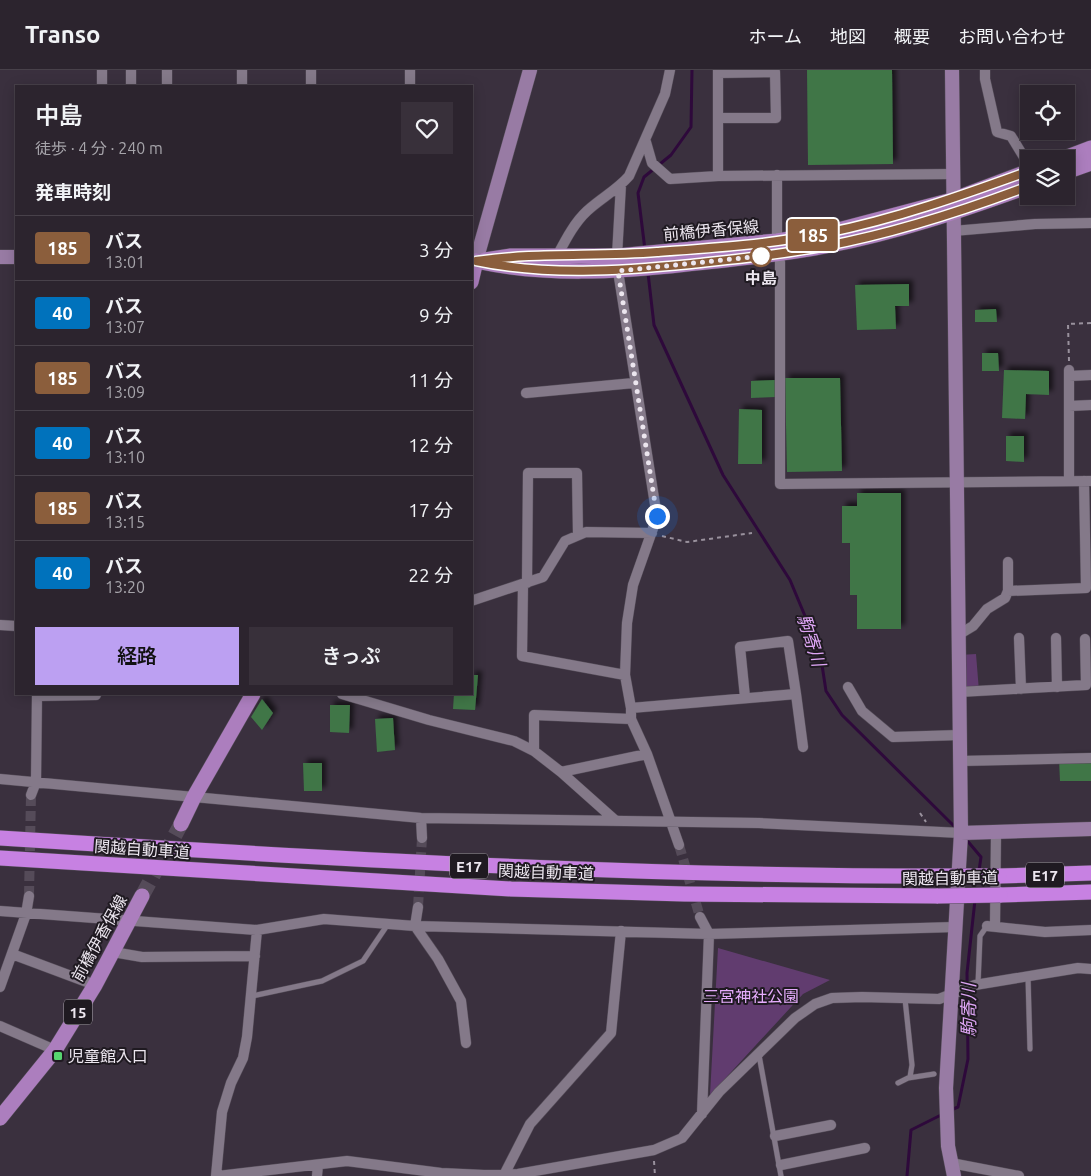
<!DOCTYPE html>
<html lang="ja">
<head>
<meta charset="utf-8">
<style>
	body { margin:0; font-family:Ubuntu,"Noto Sans JP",sans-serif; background:#38303a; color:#f1f3f6; height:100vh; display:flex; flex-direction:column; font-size:19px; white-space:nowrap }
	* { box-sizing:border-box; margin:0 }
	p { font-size:16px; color:#a6a4aa }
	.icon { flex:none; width:28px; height:28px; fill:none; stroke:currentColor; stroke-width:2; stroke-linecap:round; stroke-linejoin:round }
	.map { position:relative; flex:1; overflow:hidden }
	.drawer { position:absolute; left:15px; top:15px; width:458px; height:610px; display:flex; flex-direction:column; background:#2c242e; border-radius:0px; box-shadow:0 2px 12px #0003,0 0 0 1px #48414a }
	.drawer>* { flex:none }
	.badge { padding:0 10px; border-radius:4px; font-size:18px; line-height:32px }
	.controls { position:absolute; left:1020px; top:15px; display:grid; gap:10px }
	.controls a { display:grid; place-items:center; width:55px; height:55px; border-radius:0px; background:#2c242e; box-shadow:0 2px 12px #0003,0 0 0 1px #48414a; font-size:25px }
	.you { position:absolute; width:25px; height:25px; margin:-12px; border:4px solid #fff; border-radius:50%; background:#1a73e8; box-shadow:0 0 0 8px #1a73e833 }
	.map>.badge { position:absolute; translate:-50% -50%; box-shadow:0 0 0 2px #fff }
	h2 { padding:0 20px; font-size:19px; line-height:45px }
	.round { display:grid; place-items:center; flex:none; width:52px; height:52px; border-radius:0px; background:#38303a }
	.headline { display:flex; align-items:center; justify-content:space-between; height:85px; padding:0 20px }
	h1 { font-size:24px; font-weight:600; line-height:38px }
	.cta { display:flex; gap:10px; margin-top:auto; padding:10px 20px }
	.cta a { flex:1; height:58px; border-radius:0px; background:#bca0f2; color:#111; font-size:20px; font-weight:600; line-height:58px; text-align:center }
	.cta a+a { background:#38303a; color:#f1f3f6 }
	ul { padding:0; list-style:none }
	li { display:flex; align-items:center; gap:15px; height:65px; padding:0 20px; border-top:1px solid #48414a }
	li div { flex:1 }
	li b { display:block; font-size:19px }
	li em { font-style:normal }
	li .badge { min-width:55px; font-weight:700; text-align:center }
	header { display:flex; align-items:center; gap:30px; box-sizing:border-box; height:70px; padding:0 25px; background:#2c242e; border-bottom:1px solid #48414a }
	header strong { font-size:24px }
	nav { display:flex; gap:28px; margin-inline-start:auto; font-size:18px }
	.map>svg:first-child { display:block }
	.green { fill:#613c6f }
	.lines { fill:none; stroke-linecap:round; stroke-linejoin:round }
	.stream { stroke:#2e093b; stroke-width:3 }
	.building { fill:#3f7647; filter:url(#shadow) }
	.street-tunnel { stroke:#554b59; stroke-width:10; stroke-dasharray:10 5; stroke-linecap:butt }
	.primary-tunnel { stroke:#554b59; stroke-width:15; stroke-dasharray:15 8; stroke-linecap:butt }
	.lane-casing { stroke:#564e5a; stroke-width:6 }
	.street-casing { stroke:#564e5a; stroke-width:11 }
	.secondary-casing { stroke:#564e5a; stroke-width:15 }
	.primary-casing { stroke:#564e5a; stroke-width:16 }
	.highway-casing { stroke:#564e5a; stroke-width:16 }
	.path { stroke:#99919d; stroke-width:2; stroke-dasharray:4 4; stroke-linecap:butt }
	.lane { stroke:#847989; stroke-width:5 }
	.street { stroke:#847989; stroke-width:10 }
	.secondary { stroke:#987ba4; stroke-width:14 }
	.primary { stroke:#ac7ebe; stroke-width:15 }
	.highway { stroke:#c781e2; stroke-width:15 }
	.highway-bridge-casing { stroke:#564e5a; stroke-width:16; stroke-linecap:butt }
	.highway-bridge { stroke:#c781e2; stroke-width:15 }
	.line-casing { stroke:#fff; stroke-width:11 }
	.line { stroke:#8b5e3c; stroke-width:8 }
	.walk { stroke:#ece6ef; stroke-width:5; stroke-dasharray:0 9 }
	.stop-dot { fill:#fff; stroke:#8b5e3c; stroke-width:2.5 }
	.poi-dot { fill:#57d570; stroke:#1f1a21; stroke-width:2 }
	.labels { text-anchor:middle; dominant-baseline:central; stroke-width:4; stroke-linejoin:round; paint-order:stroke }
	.shield { fill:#1f1a21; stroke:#aea9b1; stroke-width:1 }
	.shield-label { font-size:15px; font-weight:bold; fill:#ece6ef }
	.street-label { font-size:16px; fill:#ece6ef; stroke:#1f1a21 }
	.stop-label { font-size:16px; font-weight:bold; fill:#ece6ef; stroke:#1f1a21 }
	.park-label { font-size:16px; fill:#e6adfd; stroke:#1f1a21 }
	.poi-label { font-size:16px; fill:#ece6ef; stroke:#1f1a21; text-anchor:start }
	.water-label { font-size:18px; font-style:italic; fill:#dda5f4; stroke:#1f1a21 }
</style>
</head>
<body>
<header>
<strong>Transo</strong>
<nav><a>ホーム</a><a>地図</a><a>概要</a><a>お問い合わせ</a></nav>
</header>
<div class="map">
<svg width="1091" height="1106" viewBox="0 0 1091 1106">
	<defs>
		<filter id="shadow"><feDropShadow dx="4" dy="-4" stdDeviation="2.5" flood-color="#0009"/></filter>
	</defs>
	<rect width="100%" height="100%" fill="#3a303e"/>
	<path class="green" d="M976,584L979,621L959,618V585Z
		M718,878L830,910L803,924L710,1025Z"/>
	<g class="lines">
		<path class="stream" d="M645,180L638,123L644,107L671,85L691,57L692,0
			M648,203L654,255L723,405L790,510L820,582L826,621L842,645L956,758
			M965,768L981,787L979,801
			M951,1040L958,1037L968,989L967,903L975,830
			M907,1106L911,1060L943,1044"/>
	</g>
	<path class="building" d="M807,0H892L893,94L808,95Z
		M909,214V236H895L896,259L857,260L855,215Z
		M996,239L997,252H975V240Z
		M982,283H998L999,301H982Z
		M1004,300L1049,301V325L1026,324L1025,349L1002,348Z
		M785,308H840L842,401L787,402Z
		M775,310V327L751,328V311Z
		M739,339L762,340V394H738Z
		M1006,366H1024V392L1006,391Z
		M857,423H901V559H857V525H850V473H842V436H857Z
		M471,605H478L475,640L453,639L454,624H471Z
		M262,629L273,643L262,660L251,647Z
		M330,635H350L349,663L330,662Z
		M393,648L395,680L377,682L375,649Z
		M1091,688V711H1060L1059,689Z
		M303,693H322V721H304Z"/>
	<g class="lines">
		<path class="street-tunnel" d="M679,775L700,847
			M29,826L31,725
			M418,837L422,768"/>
		<path class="primary-tunnel" d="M142,826L181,754"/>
		<defs>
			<path id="lane" d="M1028,907L1030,979
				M978,914L980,866L987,856
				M252,926L322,911L363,891L388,854
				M905,929L912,995L910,1007
				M759,985L781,1106
				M898,1013L908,1008L934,1004"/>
			<path id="street" d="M102,0V16
				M311,0V16
				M718,0V106L954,104
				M985,0V9L997,62L1011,66L1025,89L1027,102
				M131,16V0
				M167,16V0
				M242,16V0
				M410,16V0
				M718,48H776L775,2L718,3
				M646,72L652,93L670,109L718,106
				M621,114L617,186L618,201L657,447L633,515L627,553L625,605L631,638V649L647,684L679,775
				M953,161L1035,154L1091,153
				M777,171V105
				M557,186C565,171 574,153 587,141C601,128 617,120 629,106L665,24L670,0
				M780,192V414L1091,411
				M1069,306L1091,305
				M526,323L634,313
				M1069,336L1091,335
				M1069,411V300
				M527,513L528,403H577L578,465
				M523,514L522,586L625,605
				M1008,521L1086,518L1084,411
				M471,531L543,507L565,471L586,462L652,463
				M0,555L16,556
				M958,565L973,556L987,539L1005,528L1008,521V492
				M1019,568L1021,619
				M1056,568L1057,617
				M848,617L862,641L893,667L960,665
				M959,622L1086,615L1085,569
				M342,624L429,650L514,671L534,681L561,702L616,751
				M796,624L803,677
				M37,626L96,625
				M631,638L796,624L788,571L740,577L745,627
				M534,681V645L631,649
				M960,691L1091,688
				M561,702L647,684
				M0,709L421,748L759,753L961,763
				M31,725L36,712L37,624
				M421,748L422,768
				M418,837L415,856L438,889L461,931L466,973
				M0,841L257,860L324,849L415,856L709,864L955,857
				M700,847L709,864L702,1044
				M987,856L1045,862L1091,860
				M995,856L996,762
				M113,882L142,887L255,886
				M12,884L95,915
				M0,917L26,844L29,826
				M0,956L55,980
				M775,1066L831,1055
				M951,1093L1019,1106
				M781,1095L865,1078
				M504,1105L530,1054L611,963L621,861
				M216,1106L222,1042L231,1013L243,988L247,967L257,860
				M218,1106L347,1091L441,1103L484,1105L518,1104L654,1080L682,1068L719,1022L795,948L815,934L832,928L862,927L939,929L975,915L1078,898L1091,899
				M317,1106L318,1095"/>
			<path id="secondary" d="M952,0L961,763L946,1018L948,1076L954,1106
				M0,187H16
				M471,191H476L530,0
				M961,763L1091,759"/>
			<path id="primary" d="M1062,89L1091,78
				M1066,102L1091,93
				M485,190L511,186H617L777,171L827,163L952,130L1029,101
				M476,191C545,206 617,202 687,194C734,189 780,185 826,176C895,163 963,140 1029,116
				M471,212L476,191
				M181,754L194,727L253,624
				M0,1048L55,980L95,915L142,826"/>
			<path id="highway" d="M0,768C313,788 626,806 940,806
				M0,788L511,819L684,824L938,826
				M999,806L1091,803
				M1000,825L1091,822"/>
		</defs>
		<use href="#lane" class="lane-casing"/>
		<use href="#street" class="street-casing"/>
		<use href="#secondary" class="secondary-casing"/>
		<use href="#primary" class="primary-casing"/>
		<use href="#highway" class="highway-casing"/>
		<path class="path" d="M1069,291L1068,254L1091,253
			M662,466L687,472L752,463
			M920,743L926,752
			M654,1091L655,1106"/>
		<use href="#lane" class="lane"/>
		<use href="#street" class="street"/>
		<use href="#secondary" class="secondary"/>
		<use href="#primary" class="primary"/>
		<use href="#highway" class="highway"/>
		<defs>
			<path id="highway-bridge" d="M940,806H999
				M938,826L1000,825"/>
		</defs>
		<use href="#highway-bridge" class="highway-bridge-casing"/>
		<use href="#highway-bridge" class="highway-bridge"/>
	</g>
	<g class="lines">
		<defs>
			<path id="line" d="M1029,101C963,125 896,149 826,163C771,174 713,178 657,182C597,187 536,182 476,191C546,206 620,201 691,194C736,189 781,185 826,176C895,163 963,141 1029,116"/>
		</defs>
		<use href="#line" class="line-casing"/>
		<use href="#line" class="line"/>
		<path class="walk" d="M657,446L618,201L761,186"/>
	</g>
	<circle class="stop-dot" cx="761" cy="186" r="10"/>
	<rect class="poi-dot" x="53" y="981" width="10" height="10" rx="2.5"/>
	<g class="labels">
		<g class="shield">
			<rect x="450" y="783.5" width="38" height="25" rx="4"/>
			<rect x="1026" y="792.5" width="38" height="25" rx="4"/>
			<rect x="64" y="929.5" width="28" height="25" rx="4"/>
		</g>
		<g class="shield-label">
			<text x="469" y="796">E17</text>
			<text x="1045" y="805">E17</text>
			<text x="78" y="942">15</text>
		</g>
		<g class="street-label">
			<text transform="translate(711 160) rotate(-5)">前橋伊香保線</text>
			<text transform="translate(142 779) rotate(4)">関越自動車道</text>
			<text transform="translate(546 802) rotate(2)">関越自動車道</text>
			<text transform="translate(950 808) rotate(-1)">関越自動車道</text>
			<text transform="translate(99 868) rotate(-61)">前橋伊香保線</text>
		</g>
		<g class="stop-label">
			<text x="761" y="208">中島</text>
		</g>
		<g class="park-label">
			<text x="751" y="926">三宮神社公園</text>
		</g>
		<g class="poi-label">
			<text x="68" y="986">児童館入口</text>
		</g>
		<g class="water-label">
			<text transform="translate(812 570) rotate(72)">駒寄川</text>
			<text transform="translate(968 940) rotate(-90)">駒寄川</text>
		</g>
	</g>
</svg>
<div class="controls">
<a><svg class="icon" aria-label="locate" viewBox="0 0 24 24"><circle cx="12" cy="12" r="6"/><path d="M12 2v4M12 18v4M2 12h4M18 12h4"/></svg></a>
<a><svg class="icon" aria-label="layers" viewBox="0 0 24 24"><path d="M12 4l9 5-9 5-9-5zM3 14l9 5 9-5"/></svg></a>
</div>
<div class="you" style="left:657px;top:446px"></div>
<b class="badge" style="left:813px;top:165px;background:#8b5e3c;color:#fff">185</b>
<section class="drawer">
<div class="headline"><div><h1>中島</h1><p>徒歩 · 4 分 · 240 m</p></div><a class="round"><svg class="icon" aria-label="heart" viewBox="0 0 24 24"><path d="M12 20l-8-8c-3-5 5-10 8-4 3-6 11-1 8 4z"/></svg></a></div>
<h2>発車時刻</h2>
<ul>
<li><span class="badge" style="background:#8b5e3c;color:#fff">185</span><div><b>バス</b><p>13:01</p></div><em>3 分</em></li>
<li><span class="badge" style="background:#0072bc;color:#fff">40</span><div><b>バス</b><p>13:07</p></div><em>9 分</em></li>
<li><span class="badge" style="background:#8b5e3c;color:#fff">185</span><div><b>バス</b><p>13:09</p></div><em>11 分</em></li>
<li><span class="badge" style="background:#0072bc;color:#fff">40</span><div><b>バス</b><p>13:10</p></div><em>12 分</em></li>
<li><span class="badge" style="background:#8b5e3c;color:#fff">185</span><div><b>バス</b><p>13:15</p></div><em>17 分</em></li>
<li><span class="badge" style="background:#0072bc;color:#fff">40</span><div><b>バス</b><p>13:20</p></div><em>22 分</em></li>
</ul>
<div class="cta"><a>経路</a><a>きっぷ</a></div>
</section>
</div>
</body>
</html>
